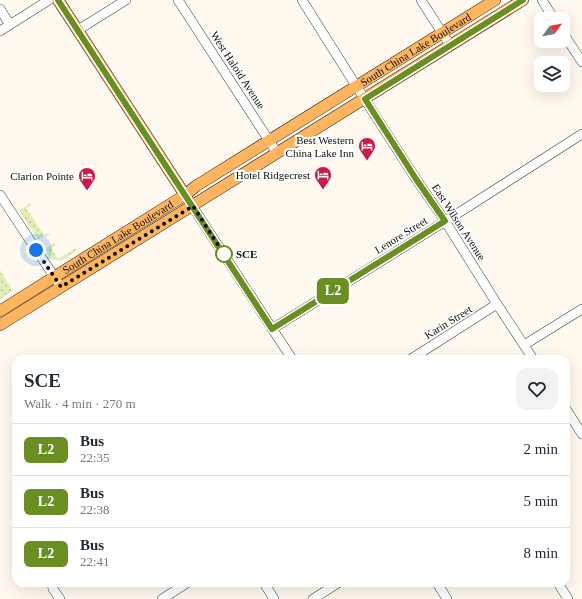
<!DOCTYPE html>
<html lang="en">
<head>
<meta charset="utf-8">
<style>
	body { margin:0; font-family:"Times New Roman",serif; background:#f2f2f3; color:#1f2937; height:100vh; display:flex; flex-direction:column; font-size:15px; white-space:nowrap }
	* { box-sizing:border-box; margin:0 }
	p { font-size:13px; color:#747a83 }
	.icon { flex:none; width:22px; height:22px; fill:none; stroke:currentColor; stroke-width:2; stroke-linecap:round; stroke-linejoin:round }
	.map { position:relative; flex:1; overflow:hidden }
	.drawer { position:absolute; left:12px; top:355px; width:558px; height:232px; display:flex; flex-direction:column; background:#fff; border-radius:12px; box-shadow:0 4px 16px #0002 }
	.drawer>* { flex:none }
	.badge { padding:0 8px; border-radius:6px; font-size:14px; line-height:26px }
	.needle { width:26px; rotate:57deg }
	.controls { position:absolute; left:534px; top:12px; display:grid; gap:8px }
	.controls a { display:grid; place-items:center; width:36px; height:36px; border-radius:8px; background:#fff; box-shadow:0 4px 16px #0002; font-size:20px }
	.you { position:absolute; width:20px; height:20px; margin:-10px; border:3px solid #fff; border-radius:50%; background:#1a73e8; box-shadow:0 0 0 6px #1a73e833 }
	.map>.badge { position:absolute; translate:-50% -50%; box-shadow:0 0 0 2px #fff }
	.round { display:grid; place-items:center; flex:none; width:42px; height:42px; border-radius:12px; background:#f2f2f3 }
	.summary { display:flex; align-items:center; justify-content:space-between; height:68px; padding:0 12px }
	h1 { font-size:19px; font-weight:700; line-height:30px }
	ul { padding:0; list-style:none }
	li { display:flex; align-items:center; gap:12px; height:52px; padding:0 12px; border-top:1px solid #e0e1e3 }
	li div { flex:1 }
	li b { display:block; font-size:15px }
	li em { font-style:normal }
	li .badge { min-width:44px; font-weight:700; text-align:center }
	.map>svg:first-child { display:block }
	.green { fill:url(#green-dots) }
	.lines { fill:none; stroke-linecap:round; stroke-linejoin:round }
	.minor-casing { stroke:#414141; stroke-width:10 }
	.major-casing { stroke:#1f1f1f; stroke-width:12 }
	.minor { stroke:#fff; stroke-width:9 }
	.major { stroke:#ffb460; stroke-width:11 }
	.line-casing { stroke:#fff; stroke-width:9 }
	.line { stroke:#6b8e23; stroke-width:6 }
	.walk { stroke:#0e0e0e; stroke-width:4; stroke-dasharray:0 7.2 }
	.stop-dot { fill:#fff; stroke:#6b8e23; stroke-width:2 }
	.labels { text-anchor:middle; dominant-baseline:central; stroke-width:4; stroke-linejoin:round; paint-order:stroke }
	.street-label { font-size:11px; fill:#0e0e0e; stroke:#fff }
	.poi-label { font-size:11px; fill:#0e0e0e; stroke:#fff; text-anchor:end }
	.stop-label { font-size:11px; font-weight:bold; fill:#0e0e0e; stroke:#fff; text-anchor:start }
</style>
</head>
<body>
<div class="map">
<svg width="582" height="599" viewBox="0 0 582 599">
	<defs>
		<pattern id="green-dots" width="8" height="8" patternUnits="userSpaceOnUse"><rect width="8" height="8" fill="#dfedb6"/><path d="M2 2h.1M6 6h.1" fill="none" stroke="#beca9b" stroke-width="1.8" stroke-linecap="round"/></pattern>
	</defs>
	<rect width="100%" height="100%" fill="#fff9f0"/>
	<path class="green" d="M30,203L31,205L26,208L44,235L48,233L50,235L38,239L20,212V210Z
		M54,243H55V245L51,248L58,259L76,248L77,250L61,261L51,259L46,250V248Z
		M0,270L13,291L0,299Z"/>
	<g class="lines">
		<defs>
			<path id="minor" d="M178,0L277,153
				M302,0L348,73L416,179L445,221L497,304L533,359
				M421,0L450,45
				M542,0L554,19
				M0,9L10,25
				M78,30L126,0
				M0,31L49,0
				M563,33L582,62
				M0,195L61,287
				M185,195L292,359
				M272,329L452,217L582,134
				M524,345L582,309
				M411,359L497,304
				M566,409L582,434
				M52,583L53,589L60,599
				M264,583L274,599
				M437,583L447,599
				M558,583L568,599
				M162,599L187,583
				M313,599L338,583"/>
			<g id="major">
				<path d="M58,0L185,195"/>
				<path id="s1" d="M0,311L185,195L196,186L495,0"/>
				<path d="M0,325L523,0"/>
			</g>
		</defs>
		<use href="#minor" class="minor-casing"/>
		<use href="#major" class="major-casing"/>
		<use href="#minor" class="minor"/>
		<use href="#major" class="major"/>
	</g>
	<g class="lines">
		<defs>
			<path id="line" d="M58,0L272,329L445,221L416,179L365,99L523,0"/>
		</defs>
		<use href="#line" class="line-casing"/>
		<use href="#line" class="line"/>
		<path class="walk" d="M36,250L61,287L193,206L227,259L224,254"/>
	</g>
	<defs>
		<symbol id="hotel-pin" viewBox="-11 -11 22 30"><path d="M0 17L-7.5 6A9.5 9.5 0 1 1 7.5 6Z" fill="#c91c4b" stroke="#fff"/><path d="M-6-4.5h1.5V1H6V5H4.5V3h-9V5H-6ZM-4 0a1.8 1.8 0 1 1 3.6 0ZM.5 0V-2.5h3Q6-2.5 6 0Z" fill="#fff"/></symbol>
	</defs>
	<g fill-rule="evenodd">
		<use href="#hotel-pin" x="357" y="136" width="20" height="27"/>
		<use href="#hotel-pin" x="313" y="165" width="20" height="27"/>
		<use href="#hotel-pin" x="77" y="166" width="20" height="27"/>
	</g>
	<circle class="stop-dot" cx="224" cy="254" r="8"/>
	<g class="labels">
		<g class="street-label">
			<text stroke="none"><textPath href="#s1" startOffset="491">South China Lake Boulevard</textPath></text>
			<text transform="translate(238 70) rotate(57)">West Haloid Avenue</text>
			<text transform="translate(459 222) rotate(57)">East Wilson Avenue</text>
			<text transform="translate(401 235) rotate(-32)">Lenore Street</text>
			<text stroke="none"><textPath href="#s1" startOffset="139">South China Lake Boulevard</textPath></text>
			<text transform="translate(448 322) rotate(-32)">Karin Street</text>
		</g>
		<g class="poi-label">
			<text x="354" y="140">Best Western<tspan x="354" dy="13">China Lake Inn</tspan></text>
			<text x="310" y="175">Hotel Ridgecrest</text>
			<text x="74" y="176">Clarion Pointe</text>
		</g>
		<g class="stop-label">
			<text x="236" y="254">SCE</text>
		</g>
	</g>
</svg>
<div class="controls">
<a><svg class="needle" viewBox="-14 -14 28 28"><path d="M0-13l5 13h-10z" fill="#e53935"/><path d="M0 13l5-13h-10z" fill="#747a83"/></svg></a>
<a><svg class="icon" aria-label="layers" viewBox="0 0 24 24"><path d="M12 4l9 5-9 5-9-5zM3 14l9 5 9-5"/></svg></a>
</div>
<div class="you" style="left:36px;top:250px"></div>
<b class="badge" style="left:333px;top:291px;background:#6b8e23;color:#fff">L2</b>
<section class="drawer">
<div class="summary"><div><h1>SCE</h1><p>Walk · 4 min · 270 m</p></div><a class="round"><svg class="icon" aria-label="heart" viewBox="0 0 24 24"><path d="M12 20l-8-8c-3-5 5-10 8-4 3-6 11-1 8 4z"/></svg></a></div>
<ul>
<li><span class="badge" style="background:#6b8e23;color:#fff">L2</span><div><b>Bus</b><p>22:35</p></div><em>2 min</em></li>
<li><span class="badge" style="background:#6b8e23;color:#fff">L2</span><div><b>Bus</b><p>22:38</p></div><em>5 min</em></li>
<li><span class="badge" style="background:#6b8e23;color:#fff">L2</span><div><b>Bus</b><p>22:41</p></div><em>8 min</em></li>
</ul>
</section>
</div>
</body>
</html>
